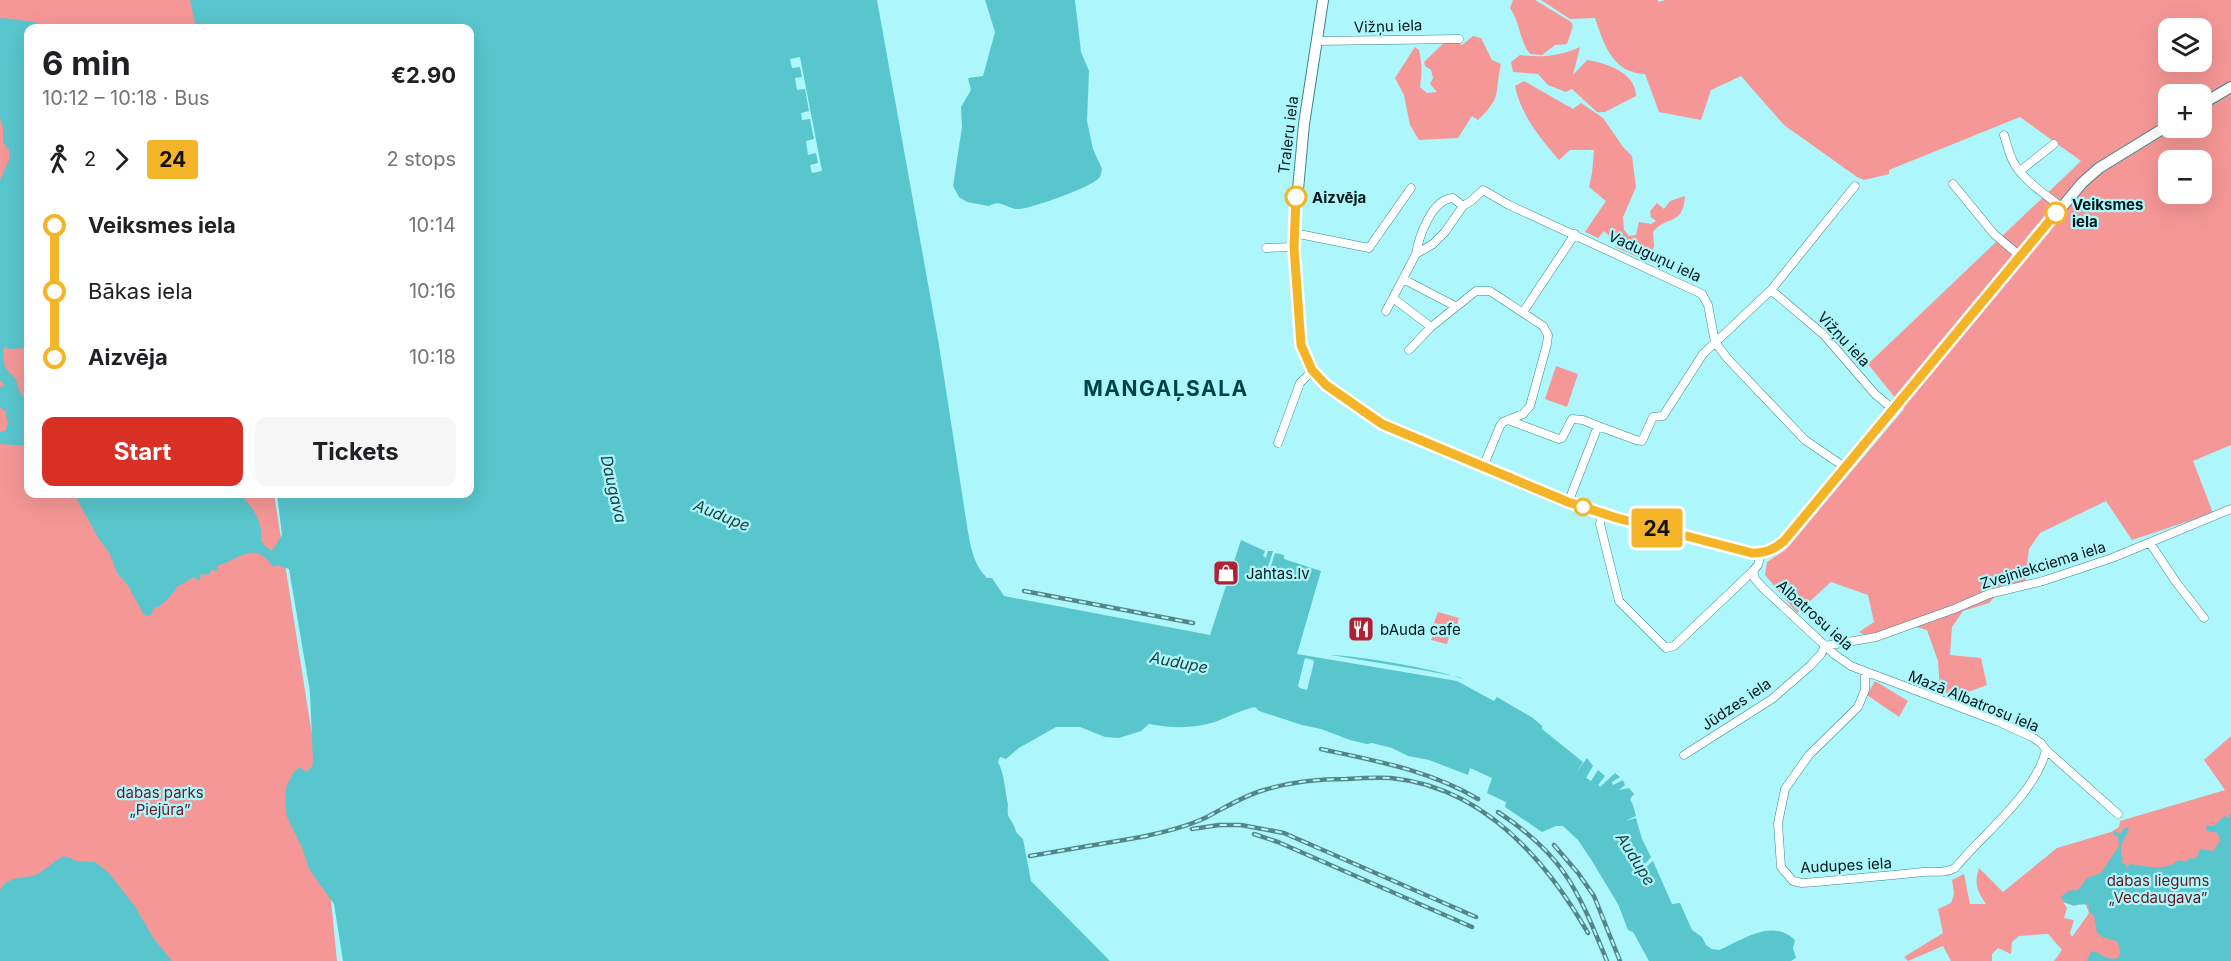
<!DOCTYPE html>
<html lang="en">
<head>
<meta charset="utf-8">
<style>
	body { margin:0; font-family:Inter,sans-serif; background:#f6f6f6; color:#202124; height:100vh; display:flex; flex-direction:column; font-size:22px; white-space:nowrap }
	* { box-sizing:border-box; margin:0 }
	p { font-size:20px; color:#757577 }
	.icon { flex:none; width:33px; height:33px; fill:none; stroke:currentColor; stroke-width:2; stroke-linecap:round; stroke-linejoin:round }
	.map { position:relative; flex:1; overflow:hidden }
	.sheet { position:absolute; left:24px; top:24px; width:450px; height:474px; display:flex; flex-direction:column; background:#fff; border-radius:12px; box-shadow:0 6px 24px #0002 }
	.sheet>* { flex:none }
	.badge { padding:0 12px; border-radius:4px; font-size:21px; line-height:39px }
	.fabs { position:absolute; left:2158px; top:18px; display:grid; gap:12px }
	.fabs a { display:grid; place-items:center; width:54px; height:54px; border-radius:12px; background:#fff; box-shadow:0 6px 24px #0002; font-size:30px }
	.map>.badge { position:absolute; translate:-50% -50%; box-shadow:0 0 0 3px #fff }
	.legs { display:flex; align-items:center; gap:9px; height:66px; padding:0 18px; font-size:20px }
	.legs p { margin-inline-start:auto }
	.overview { display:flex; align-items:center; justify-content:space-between; height:102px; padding:0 18px }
	h1 { font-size:33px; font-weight:700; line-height:45px }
	.primary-button { display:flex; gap:12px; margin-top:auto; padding:12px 18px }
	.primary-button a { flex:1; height:69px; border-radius:12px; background:#d93025; color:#fff; font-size:24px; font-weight:700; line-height:69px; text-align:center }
	.primary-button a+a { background:#f6f6f6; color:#202124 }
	ul { padding:0 18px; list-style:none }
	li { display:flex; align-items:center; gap:21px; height:66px; font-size:22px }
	li i { display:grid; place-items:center; width:9px; height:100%; margin:0 8px; background:currentColor }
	li i::after { content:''; width:15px; height:15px; margin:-8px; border:4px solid; border-radius:50%; background:#fff }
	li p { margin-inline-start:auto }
	li:first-child i { background:linear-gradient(#0000 50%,currentColor 0) }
	li:last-child i { background:linear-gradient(currentColor 50%,#0000 0) }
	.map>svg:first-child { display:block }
	.green { fill:#f59796; fill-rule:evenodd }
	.water { fill:#59c6cd }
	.pier { fill:#adf7fc }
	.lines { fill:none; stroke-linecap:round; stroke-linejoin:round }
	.minor-casing { stroke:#3d868a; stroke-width:9 }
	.secondary-casing { stroke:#3d868a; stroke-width:12 }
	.minor { stroke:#fff; stroke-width:8 }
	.secondary { stroke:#fff; stroke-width:10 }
	.rail-casing { stroke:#558589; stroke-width:4.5 }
	.rail { stroke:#adf7fc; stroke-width:2; stroke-dasharray:7; stroke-linecap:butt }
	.line-1-casing { stroke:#fff; stroke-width:14 }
	.line-1 { stroke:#f4b427; stroke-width:9 }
	.stop-1-dot { fill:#fff; stroke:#f4b427; stroke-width:3 }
	.labels { text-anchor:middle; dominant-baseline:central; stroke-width:4.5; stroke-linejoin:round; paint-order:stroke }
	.street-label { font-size:15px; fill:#001719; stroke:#adf7fc }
	.stop-label { font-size:15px; font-weight:bold; fill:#001719; stroke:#adf7fc; text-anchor:start }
	.poi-label { font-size:15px; fill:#001719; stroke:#adf7fc; text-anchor:start }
	.park-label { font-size:15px; fill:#6b161f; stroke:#adf7fc }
	.water-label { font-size:16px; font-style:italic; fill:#1e4042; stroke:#adf7fc }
	.district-label { font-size:21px; font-weight:bold; letter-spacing:1.5px; fill:#004144; stroke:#adf7fc }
</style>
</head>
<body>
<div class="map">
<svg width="2231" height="961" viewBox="0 0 2231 961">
	<rect width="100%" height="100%" fill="#adf7fc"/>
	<path class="green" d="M0,0H194L199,28H28V494H274L319,779L337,961H0Z
		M1513,0H1535L1571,22L1573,26L1567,44L1555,45L1542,55L1530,54C1519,40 1521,24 1510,8Z
		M1541,0H1657L1659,2L1665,0H2231V445L2193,461L2213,513L2132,540L2106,501L2040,533L2029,549L2025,581L2005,586L1989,603L1963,611L1952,627L1950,655L1981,658L1987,685L1957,696L1940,691L1938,661L1927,630L1905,624L1867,636L1859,632L1874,622L1868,595L1831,582L1797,613L1765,575L1767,562L1785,550L1904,409L1868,364L2081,161L2020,117L1889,170V174L1864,180L1857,177L1784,125L1741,76L1711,90L1701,120L1659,112L1645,74C1613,73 1604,45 1595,18L1570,19ZM2169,28H2202V62H2169ZM2169,94H2202V128H2169ZM2169,160H2202V194H2169Z
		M1473,36L1481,38L1492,60L1501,64C1494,94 1503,96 1478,120L1472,116L1458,138L1419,140L1410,125L1404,95L1395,78L1415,47L1419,50C1422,63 1422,74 1420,87L1427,93L1437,92L1430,84L1433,78L1431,70L1425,66L1424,62L1446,41H1454L1462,45Z
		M1580,47L1573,75L1587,60C1607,63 1636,73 1636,96L1605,112H1597L1572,89L1566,92L1548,85L1538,74L1513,72L1511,62L1520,55C1542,58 1560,56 1580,47Z
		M1524,81L1573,109L1581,103L1603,118L1623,147L1632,156L1636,187L1623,217L1624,230L1629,236L1636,235L1639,222L1651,224L1656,221L1651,217L1650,211L1657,203L1664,209L1670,201L1685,196C1683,227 1666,215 1653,232L1654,246L1649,262L1615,247L1616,242L1604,231L1598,238L1585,232L1606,201L1589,187L1592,173L1594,150H1570L1559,160C1540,138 1521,115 1515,86Z
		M1556,366L1578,374L1567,407L1545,399Z
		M1438,612L1459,618L1456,629L1434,623Z
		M1435,628L1450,633L1447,644L1431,640Z
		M1875,681L1908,701L1899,717L1867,695Z
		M2231,736V961H2054L2062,950L2048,934L2019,936L2012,942L2011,954L1998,948L1992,954V961H1951L1943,946L1908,961L1904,957L1943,933L1938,909L1951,903L1954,894L1952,880L1964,874L1970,904H1986C1977,891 1974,884 1979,868L2003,892L2057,848L2111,832L2119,827L2120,821L2225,790L2204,760ZM2063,902L2074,906L2082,903L2086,905L2089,913L2072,937L2070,933L2074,920L2064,918L2067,908Z"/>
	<path class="water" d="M190,0H877L939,345L968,532C971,549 974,565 987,578H992L1004,596L1210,635L1241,540L1265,551L1263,556L1266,558L1268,551H1273L1264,580L1266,582L1275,553L1284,555V559L1321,571L1297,654L1457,681L1494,701L1497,697L1533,718L1542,726V729L1583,762L1576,773L1587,758L1593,766L1586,778L1591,781L1598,770L1605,776L1598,785L1600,787L1615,773L1620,777L1612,782L1613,785L1623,780L1625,785L1619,790L1629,788L1634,794L1630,799L1633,805L1636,816L1625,821L1636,818L1642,839L1651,857L1644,865L1646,867L1653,861L1672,904L1680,903L1692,930L1702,937L1706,945L1712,949L1719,950C1743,940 1772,918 1795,940L1793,948L1796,958L1791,961H1649L1633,932L1628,930L1618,904L1592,861L1578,840L1563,826H1556L1542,832L1505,807L1506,802L1487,793L1492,778L1470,768L1468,775L1429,760L1408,756L1392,748L1372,743L1367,744L1350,740L1321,729L1302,725L1259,711L1255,707C1241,710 1228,717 1215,722C1193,729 1170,728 1149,724L1141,731L1119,738L1105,737L1080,727H1056L1019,748L1006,759L1000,757L998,762C1004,773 1005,788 1007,800C1009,805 1007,810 1008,815C1011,822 1015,825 1016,832L1023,839L1031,881L1110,961H343L334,904L309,869L303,850L287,817L285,801L286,788L293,773L300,767L306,772L311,768L313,763L310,692L289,569L277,565L273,567C256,540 241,558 217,566L218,570L215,571L212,569L209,575L201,574L199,581L194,577L175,588L177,590L174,591L167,600L158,607H155L150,616L144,615L127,584L117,573L109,552L100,541L74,494H223L242,496C254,509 263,523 261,541L265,546L272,551L282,535L277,494H470V28H196Z
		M985,0H1075L1081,52L1089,71L1087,121L1093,149L1102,169C1101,172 1101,176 1099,178C1092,187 1032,208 1020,209C1007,210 1001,198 989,206L967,202L959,197L953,186L962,127L961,107L971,90L968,78L983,76L995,32Z
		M4,18L35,22L45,28H28V348L8,349L5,346L3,350C4,368 4,367 16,379C18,388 19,396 28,399V446L0,444V432L5,431L8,423L5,411L0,407V387L5,386L0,380V180L9,160V150L3,142V128L0,118V19Z
		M1331,655C1352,655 1452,671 1466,681L1459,677L1422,670Z
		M2230,814H2231V961H2087L2090,953L2094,951C2102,955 2109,961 2118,958C2122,953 2119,946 2117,941L2102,937L2097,932L2094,916L2089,911L2088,904L2073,905L2064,902L2061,897L2068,891L2078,890L2087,878L2101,873L2119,846L2118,837L2113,834L2115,831L2121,834L2123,829L2127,827L2129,829C2125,840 2117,845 2123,859L2122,863L2126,864V868L2130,864C2146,866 2167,872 2178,860L2186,862L2190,857L2193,859L2197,857L2200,849L2213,851L2220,841L2218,833L2207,831L2206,826H2214L2224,816L2229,818Z
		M64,856L77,861L95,862L108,872L134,905L154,939L172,961H0V890C10,873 25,881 39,873C48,868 55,860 64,856Z"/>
	<path class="pier" d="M800,57L822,171L812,173L810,165L818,163L816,153L808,155L806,141L814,139L810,119L802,120L801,113L809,111L805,89L797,90L795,78L802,77L800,67L792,68L790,59Z
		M1305,658L1313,660L1314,662L1307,690L1300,688L1298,686Z"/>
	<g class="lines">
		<defs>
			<path id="minor" d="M1318,41L1459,39
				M2004,135C2007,144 2009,155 2014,163C2024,181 2045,194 2061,207
				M2020,171L2054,144
				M1953,184L1994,234L2021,257
				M1294,233L1369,248L1411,188
				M1266,248L1294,247
				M1416,254C1419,236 1432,199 1453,198L1463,206
				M1403,279L1455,306
				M1771,290L1824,335L1875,394L1894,410
				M1393,298L1431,327
				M1386,311L1416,254L1433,244L1445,232L1463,206L1471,201L1483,190L1509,205L1702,294L1708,305L1715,342L1727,358L1805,440L1846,468
				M1523,312L1575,234
				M1409,350L1431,327L1476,291H1490L1543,326L1548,335L1547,344L1530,406L1523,414L1503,422L1500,426L1483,467
				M1508,420L1559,439L1562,438L1572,419L1583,420L1598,426
				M1278,443L1300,383L1312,371
				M1568,503L1598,426L1636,440L1642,441L1653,417L1663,416L1703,354L1771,290L1855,186
				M1602,513L1600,524L1619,601L1666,648L1674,646L1753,571L1758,565L1761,553
				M2150,543L2176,582L2204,618
				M1753,571L1755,579L1763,588L1834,654L1851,666L1999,722L2032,737L2041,743L2046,750L2118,814
				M1865,673V690L1858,707L1809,755L1785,789L1778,823L1781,867L1793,881L1802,883C1843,880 1883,876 1923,872C1934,871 1944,874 1955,868C1983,834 2036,793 2046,750
				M1684,755L1772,699L1810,666L1821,654L1825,646L1876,637L1954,609L1989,594L2043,581L2112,558L2231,509"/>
			<path id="secondary" d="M1323,0L1304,124L1294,233L1301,345L1312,371L1325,385L1382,424L1530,487L1568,503L1618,518L1752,553L1770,551L1784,541L2082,183L2099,168L2169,125
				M2202,104L2231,87"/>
		</defs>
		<use href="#minor" class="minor-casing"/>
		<use href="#secondary" class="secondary-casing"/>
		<use href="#minor" class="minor"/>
		<use href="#secondary" class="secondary"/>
		<defs>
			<path id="rail" d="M1024,591L1193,623
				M1321,749C1376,761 1429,770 1478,799
				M1498,812C1565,856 1578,891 1607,961
				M1192,829L1219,825H1241L1284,833L1476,917
				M1254,834L1278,842L1472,927
				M1141,837C1164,832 1186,827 1207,817C1226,807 1243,796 1264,790C1290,782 1319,779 1346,779C1361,778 1376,777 1391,778C1483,787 1545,858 1588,933
				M1554,845L1578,873L1594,896L1620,961
				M1030,856L1147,836"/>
		</defs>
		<use href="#rail" class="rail-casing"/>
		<use href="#rail" class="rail"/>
	</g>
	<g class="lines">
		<defs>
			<path id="line-1" d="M1296,197L1294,247L1301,345L1312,370L1326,385L1382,424L1568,502L1617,518L1752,553C1765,553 1774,550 1784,541L2056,213"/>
		</defs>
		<use href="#line-1" class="line-1-casing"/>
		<use href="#line-1" class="line-1"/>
	</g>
	<defs>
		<symbol id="shop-square" viewBox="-11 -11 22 22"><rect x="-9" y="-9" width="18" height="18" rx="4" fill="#b22033" stroke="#adf7fc"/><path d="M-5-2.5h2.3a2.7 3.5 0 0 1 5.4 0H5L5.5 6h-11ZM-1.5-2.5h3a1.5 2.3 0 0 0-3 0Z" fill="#fff"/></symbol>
		<symbol id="restaurant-square" viewBox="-11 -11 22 22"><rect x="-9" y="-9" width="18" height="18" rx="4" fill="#b22033" stroke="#adf7fc"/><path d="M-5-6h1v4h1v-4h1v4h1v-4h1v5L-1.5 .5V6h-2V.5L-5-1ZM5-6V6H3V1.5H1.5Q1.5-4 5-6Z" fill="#fff"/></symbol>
	</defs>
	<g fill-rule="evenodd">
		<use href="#shop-square" x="1211" y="558" width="30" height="30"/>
		<use href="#restaurant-square" x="1346" y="614" width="30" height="30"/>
	</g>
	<g class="stop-1-dot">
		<circle cx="1296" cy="197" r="10"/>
		<circle cx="2056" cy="213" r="10"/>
		<circle cx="1583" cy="507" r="8"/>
	</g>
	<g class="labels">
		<g class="street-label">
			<text transform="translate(1388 26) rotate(-2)">Vižņu iela</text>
			<text transform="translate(1288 135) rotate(-83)">Traleru iela</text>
			<text transform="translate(1655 256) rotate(25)">Vaduguņu iela</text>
			<text transform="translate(1844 339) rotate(47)">Vižņu iela</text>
			<text transform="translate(2043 565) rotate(-17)">Zvejniekciema iela</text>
			<text transform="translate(1815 615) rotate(42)">Albatrosu iela</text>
			<text transform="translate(1974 701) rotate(22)">Mazā Albatrosu iela</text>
			<text transform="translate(1736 704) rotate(-34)">Jūdzes iela</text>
			<text transform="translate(1846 865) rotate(-3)">Audupes iela</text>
		</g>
		<g class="stop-label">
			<text x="1312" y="197">Aizvēja</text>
			<text x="2072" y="204">Veiksmes<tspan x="2072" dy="17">iela</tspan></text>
		</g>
		<g class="poi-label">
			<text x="1246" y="573">Jahtas.lv</text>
			<text x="1380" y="629">bAuda cafe</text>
		</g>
		<g class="park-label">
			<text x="160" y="792">dabas parks<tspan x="160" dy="17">„Piejūra”</tspan></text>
			<text x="2158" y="880">dabas liegums<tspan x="2158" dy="17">„Vecdaugava”</tspan></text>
		</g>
		<g class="water-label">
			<text transform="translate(614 489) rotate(77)">Daugava</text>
			<text transform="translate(722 515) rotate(22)">Audupe</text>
			<text transform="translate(1179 662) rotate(11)">Audupe</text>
			<text transform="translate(1636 859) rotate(58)">Audupe</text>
		</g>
		<g class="district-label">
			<text x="1166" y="388">MANGAĻSALA</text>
		</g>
	</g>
</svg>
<div class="fabs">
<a><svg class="icon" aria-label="layers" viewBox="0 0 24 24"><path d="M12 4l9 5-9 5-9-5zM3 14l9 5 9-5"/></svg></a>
<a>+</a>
<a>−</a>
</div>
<b class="badge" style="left:1657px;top:528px;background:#f4b427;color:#111">24</b>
<section class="sheet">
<div class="overview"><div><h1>6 min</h1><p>10:12 – 10:18 · Bus</p></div><b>€2.90</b></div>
<div class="legs"><svg class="icon" aria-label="walk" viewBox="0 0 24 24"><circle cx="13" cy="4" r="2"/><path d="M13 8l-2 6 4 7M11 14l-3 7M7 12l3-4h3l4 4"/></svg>2<svg class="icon" aria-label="forward" viewBox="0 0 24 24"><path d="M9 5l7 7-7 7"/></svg><b class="badge" style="background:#f4b427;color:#111">24</b><p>2 stops</p></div>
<ul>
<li><i style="color:#f4b427"></i><b>Veiksmes iela</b><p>10:14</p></li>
<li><i style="color:#f4b427"></i><span>Bākas iela</span><p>10:16</p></li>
<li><i style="color:#f4b427"></i><b>Aizvēja</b><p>10:18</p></li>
</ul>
<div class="primary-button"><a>Start</a><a>Tickets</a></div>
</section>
</div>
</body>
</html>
